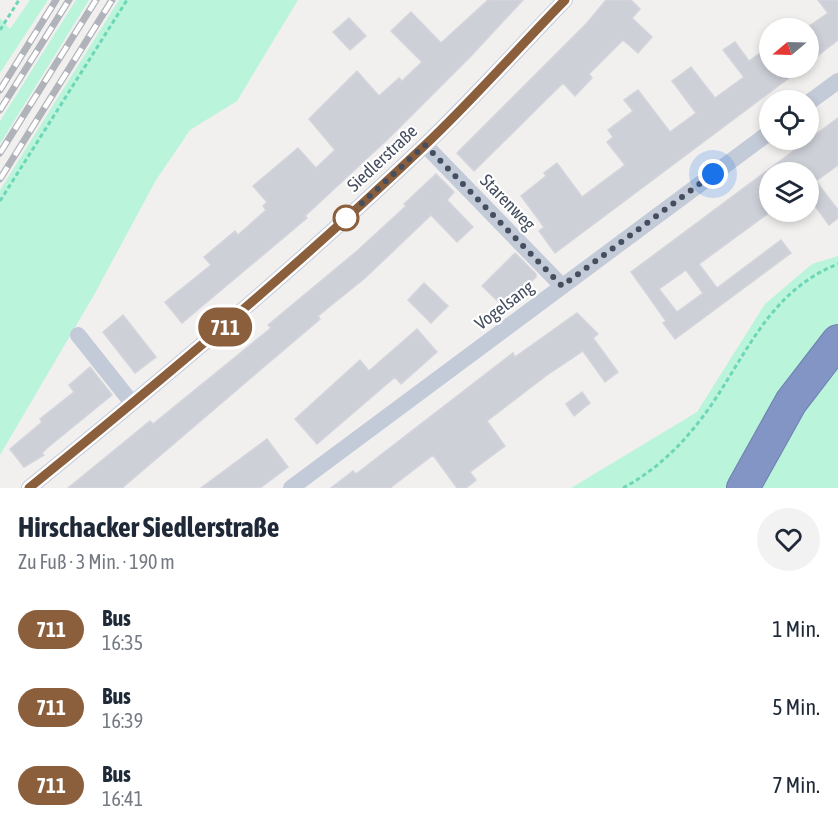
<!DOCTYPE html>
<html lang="de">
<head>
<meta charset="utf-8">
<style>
	body { margin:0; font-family:"Asap Condensed",sans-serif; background:#f2f2f3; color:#1f2937; height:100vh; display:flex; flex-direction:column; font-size:22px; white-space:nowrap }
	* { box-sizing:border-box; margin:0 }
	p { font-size:20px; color:#747a83 }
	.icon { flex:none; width:33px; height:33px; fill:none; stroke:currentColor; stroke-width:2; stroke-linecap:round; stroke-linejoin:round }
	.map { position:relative; height:488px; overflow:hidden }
	.panel { display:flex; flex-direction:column; background:#fff; flex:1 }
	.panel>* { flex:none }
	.badge { padding:0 12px; border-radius:20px; font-size:21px; line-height:39px }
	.needle { width:39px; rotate:251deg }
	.buttons { position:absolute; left:759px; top:18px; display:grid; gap:12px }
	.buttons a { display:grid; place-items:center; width:60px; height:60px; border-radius:50%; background:#fff; box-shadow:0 3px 9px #0003; font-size:30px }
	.you { position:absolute; width:30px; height:30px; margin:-15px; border:4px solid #fff; border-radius:50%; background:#1a73e8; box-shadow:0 0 0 9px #1a73e833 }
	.map>.badge { position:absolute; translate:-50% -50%; box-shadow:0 0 0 3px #fff }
	.round { display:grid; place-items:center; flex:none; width:63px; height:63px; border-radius:32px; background:#f2f2f3 }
	.overview { display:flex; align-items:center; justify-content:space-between; height:102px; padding:0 18px }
	h1 { font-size:28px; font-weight:700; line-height:45px }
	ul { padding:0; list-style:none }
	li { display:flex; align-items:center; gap:18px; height:78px; padding:0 18px }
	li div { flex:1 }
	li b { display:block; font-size:22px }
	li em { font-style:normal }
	li .badge { min-width:66px; font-weight:700; text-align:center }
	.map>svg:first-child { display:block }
	.green { fill:#b9f4db }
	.building { fill:#ced0d8; stroke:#d3d4dc; stroke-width:1.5; fill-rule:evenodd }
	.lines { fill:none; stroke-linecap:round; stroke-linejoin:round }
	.highway-casing { stroke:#6d80af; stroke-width:34 }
	.path { stroke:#6dd6b7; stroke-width:3; stroke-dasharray:4.5 3; stroke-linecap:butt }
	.street { stroke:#c4cbd8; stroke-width:16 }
	.highway { stroke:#8295c4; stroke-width:32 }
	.rail-casing { stroke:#b1b3bb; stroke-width:7 }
	.rail { stroke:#fff; stroke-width:4.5; stroke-dasharray:14; stroke-linecap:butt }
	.line-casing { stroke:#fff; stroke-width:14 }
	.line { stroke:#8b5e3c; stroke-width:9 }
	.walk { stroke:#454e5f; stroke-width:6; stroke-dasharray:0 10.8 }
	.stop-dot { fill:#fff; stroke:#8b5e3c; stroke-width:3 }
	.labels { text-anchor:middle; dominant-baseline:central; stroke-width:4.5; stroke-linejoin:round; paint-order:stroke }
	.street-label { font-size:18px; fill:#454e5f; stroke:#fff }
</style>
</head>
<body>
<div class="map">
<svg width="838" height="488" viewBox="0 0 838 488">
	<rect width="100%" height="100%" fill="#f2f0ef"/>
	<path class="green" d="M30,0H48L0,73V18L10,29Z
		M76,0H89L0,144V121Z
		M119,0H298L237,101L190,130L156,180L94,295L0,455V190Z
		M838,256V323L818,344L728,488H571L697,412L765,304L812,264Z
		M838,351V488H751Z"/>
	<path class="building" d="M488,0H523L471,56L389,138L305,216L307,218L182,323L165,302L211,265L204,257L235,231L238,235L266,210L263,206L267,202L253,186L298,148L316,168L335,150L309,119L357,71L379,96L399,78L402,81L422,62L391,31L411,12L441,43Z
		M606,0H631L640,9L632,18L652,37L638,53L623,40L589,74L592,78L575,96L563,83L474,171L457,153L587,23Z
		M818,0H838V40L808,63V27L828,13Z
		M349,18L366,36L350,50L333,32Z
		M735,42L749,61L770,46V68H802L555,253L539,231L544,227L521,196L546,176L544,173L557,163L582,197L625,165L607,142L613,137L608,130L633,111L624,100L638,90L670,132L696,113L672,81L691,67L715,98L744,77L723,50Z
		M838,118V165L816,181L838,210V218L829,225L808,196V172H770V212L699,264L717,288L781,240L791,253L675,339L663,323L666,321L631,272ZM686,270L703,293L677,312L659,289Z
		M436,174L454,192L447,200L473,227L457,242L431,215L365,278L318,316L320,319L122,488H68L150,421L153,424L271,328L268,325L357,251L406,206L404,204Z
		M515,253L536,274V277L505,308L482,286Z
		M424,283L448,306L431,323L408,300Z
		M577,313L598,334L593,338L618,372L605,382L583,351L547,375L487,421L505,446L470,472L476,480L466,488H457L433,455L390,488H331L353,471L356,474L513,353L515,357Z
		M123,315L156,357L135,373L103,332Z
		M417,329L437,352L401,384L395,377L317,444L295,419L360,360L369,371Z
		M90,367L112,395L47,448L42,453L44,455L24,467L10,449L42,422L40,419L74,392L69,385Z
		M582,392L590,403L574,416L566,404Z
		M267,439L288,467L260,488H201Z"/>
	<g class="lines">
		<defs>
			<path id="highway" d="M743,488L791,402L838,341"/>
		</defs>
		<use href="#highway" class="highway-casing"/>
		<path class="path" d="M0,30L19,0
			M0,201L127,0
			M623,488C661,467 687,440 712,404C749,349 772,290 838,264"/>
		<path class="street" d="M808,103L838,81
			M425,145L562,286
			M78,335L132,403
			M29,488C164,378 297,267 423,147C472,100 518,49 565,0
			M291,488L770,132"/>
		<use href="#highway" class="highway"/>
		<defs>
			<path id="rail" d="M0,90L56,0
				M0,110L69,0
				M0,153L96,0
				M0,179L112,0"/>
		</defs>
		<use href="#rail" class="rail-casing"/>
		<use href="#rail" class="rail"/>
	</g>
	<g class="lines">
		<defs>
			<path id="line" d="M29,488C164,378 297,267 423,147C473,100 517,49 565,0"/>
		</defs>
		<use href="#line" class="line-casing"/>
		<use href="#line" class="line"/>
		<path class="walk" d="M346,218L425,145L562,286L713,174"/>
	</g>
	<circle class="stop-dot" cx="346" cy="218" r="12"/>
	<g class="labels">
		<g class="street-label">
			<text transform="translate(382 158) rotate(-43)">Siedlerstraße</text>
			<text transform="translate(508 202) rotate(46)">Starenweg</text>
			<text transform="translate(504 305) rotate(-37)">Vogelsang</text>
		</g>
	</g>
</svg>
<div class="buttons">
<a><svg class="needle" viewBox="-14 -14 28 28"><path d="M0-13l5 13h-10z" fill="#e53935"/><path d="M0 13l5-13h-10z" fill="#747a83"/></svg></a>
<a><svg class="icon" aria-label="locate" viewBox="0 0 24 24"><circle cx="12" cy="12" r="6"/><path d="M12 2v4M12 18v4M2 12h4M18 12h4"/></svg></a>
<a><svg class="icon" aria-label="layers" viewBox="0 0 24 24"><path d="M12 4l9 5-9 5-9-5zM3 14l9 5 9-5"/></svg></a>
</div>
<div class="you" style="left:713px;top:174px"></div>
<b class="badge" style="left:225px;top:327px;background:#8b5e3c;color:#fff">711</b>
</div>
<section class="panel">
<div class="overview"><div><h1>Hirschacker Siedlerstraße</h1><p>Zu Fuß · 3 Min. · 190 m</p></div><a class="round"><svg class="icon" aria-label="heart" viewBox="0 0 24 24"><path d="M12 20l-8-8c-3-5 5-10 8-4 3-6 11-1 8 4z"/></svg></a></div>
<ul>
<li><span class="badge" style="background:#8b5e3c;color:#fff">711</span><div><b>Bus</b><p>16:35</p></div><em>1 Min.</em></li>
<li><span class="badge" style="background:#8b5e3c;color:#fff">711</span><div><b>Bus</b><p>16:39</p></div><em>5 Min.</em></li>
<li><span class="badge" style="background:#8b5e3c;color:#fff">711</span><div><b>Bus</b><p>16:41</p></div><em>7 Min.</em></li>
</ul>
</section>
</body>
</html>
